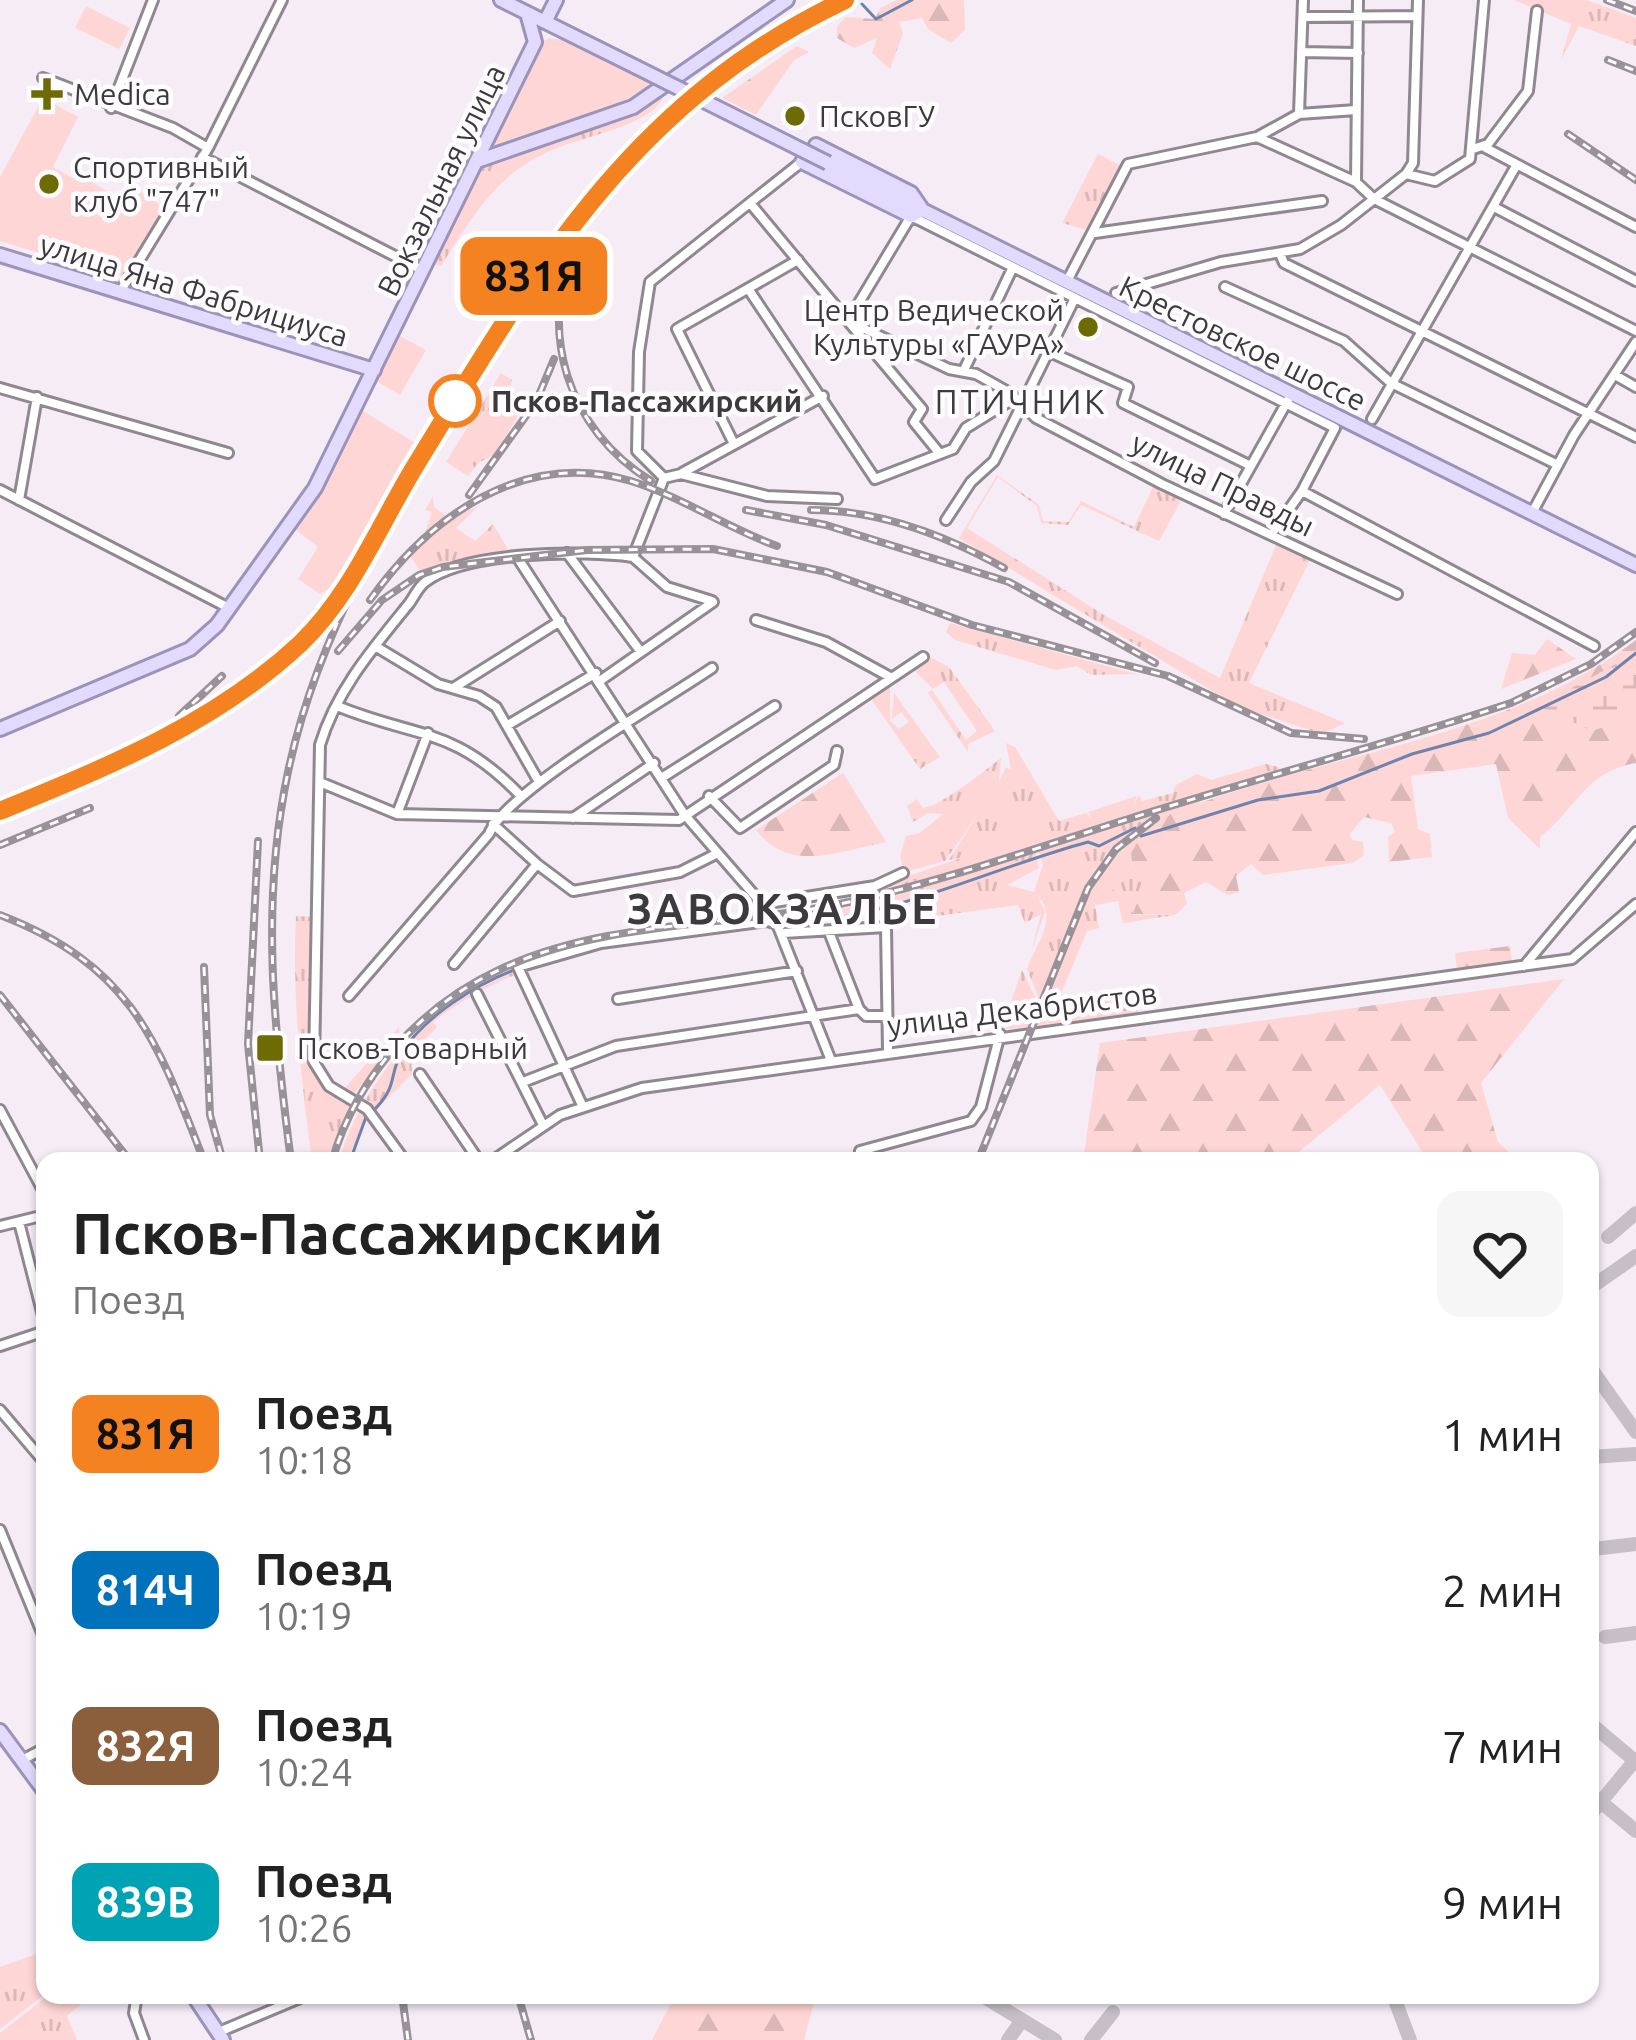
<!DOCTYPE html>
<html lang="ru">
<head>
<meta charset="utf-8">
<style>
	body { margin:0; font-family:Ubuntu,sans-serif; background:#f6f6f6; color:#222; height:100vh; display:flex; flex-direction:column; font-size:45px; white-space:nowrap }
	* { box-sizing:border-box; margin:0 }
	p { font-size:39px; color:#767676 }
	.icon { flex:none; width:66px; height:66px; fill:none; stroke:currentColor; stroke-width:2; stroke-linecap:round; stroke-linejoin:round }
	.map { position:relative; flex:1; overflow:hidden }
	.side { position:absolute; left:36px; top:1152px; width:1563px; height:852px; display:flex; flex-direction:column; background:#fff; border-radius:24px; box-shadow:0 3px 9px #0004 }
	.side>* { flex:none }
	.badge { padding:0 24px; border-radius:18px; font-size:42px; line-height:78px }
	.map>.badge { position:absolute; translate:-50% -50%; box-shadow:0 0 0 6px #fff }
	.round { display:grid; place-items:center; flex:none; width:126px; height:126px; border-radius:24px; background:#f6f6f6 }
	.overview { display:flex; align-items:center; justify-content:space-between; height:204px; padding:0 36px }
	h1 { font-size:57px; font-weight:700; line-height:90px }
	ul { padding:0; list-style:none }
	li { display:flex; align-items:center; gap:36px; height:156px; padding:0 36px }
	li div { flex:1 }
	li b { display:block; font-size:45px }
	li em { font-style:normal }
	li .badge { min-width:132px; font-weight:700; text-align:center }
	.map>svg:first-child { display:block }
	.grass { fill:url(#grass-tufts) }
	.forest { fill:url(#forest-firs) }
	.wetland { fill:url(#wetland-marsh) }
	.park { fill:#fed6d5 }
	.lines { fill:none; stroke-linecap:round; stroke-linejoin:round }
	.stream { stroke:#7083ae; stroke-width:3 }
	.taxiway { stroke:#c6bfc7; stroke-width:14 }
	.minor-casing { stroke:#908891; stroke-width:14 }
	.major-casing { stroke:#9b93b9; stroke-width:18 }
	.minor { stroke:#fff; stroke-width:8 }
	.major { stroke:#e2dbfd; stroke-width:12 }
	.rail-casing { stroke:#989298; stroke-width:8 }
	.rail { stroke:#fefcfe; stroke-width:3; stroke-dasharray:9; stroke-linecap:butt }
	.major-bridge-casing { stroke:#9b93b9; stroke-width:18; stroke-linecap:butt }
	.major-bridge { stroke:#e2dbfd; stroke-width:12 }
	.line-casing { stroke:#fff; stroke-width:27 }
	.line { stroke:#f58220; stroke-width:18 }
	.poi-dot { fill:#6e6a04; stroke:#fefcfe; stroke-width:4.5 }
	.stop-dot { fill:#fff; stroke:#f58220; stroke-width:6 }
	.labels { text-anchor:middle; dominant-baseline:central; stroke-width:9; stroke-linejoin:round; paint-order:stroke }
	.poi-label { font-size:30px; fill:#3d3a3d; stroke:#fefcfe; text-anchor:start }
	.street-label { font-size:30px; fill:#3d3a3d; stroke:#fefcfe }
	.stop-label { font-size:30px; font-weight:bold; fill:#3d3a3d; stroke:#fefcfe; text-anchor:start }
	.neighbourhood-label { font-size:33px; letter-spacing:3px; fill:#3d3a3d; stroke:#fefcfe }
	.district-label { font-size:42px; font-weight:bold; letter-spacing:3px; fill:#3d3a3d; stroke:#fefcfe }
</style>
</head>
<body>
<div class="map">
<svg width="1636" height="2040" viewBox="0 0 1636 2040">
	<defs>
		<pattern id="grass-tufts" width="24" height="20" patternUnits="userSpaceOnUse" patternTransform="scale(3)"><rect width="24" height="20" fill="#fed6d5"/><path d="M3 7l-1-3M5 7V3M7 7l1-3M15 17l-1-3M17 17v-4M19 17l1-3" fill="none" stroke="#dbb8b8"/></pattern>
		<pattern id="forest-firs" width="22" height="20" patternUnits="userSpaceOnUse" patternTransform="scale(3)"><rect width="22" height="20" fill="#fed6d5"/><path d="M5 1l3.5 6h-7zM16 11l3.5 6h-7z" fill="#dbb8b8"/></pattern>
		<pattern id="wetland-marsh" width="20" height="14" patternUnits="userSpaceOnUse" patternTransform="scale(3)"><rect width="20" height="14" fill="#fed6d5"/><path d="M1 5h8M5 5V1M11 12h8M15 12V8" fill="none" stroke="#dbb8b8"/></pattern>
	</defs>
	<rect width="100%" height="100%" fill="#f5ecf6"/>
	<path class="grass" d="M1514,0H1587L1636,18V46L1579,26L1561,60L1571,24Z
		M663,96C656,123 584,137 557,148C497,172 474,214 441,266L432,264L478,170L643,110Z
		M1098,154L1127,169L1094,232L1062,223Z
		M501,373L512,380L505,407L513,403L522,408L497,453L478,463L468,476L446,462Z
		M997,475L1039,505L1043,521L1068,522L1081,501L1134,527L1155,483L1183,497L1159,541L1081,505L1068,525L1041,523L1037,506L998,477L967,528L1104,615L1220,678L1277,543L1310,560L1249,683L1345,723L1322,734L1239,707L959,538Z
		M433,496L434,507L446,516L414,547L455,516L479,506L456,528L475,541L493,524L512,556L420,571L407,551L425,533L432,512L425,510Z
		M950,623L1136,674L1091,675L1077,666L1056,670L955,640L946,632Z
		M928,656L949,667L995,731L968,744V752L928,693L932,690L966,740L977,731L944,682L933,689L911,667Z
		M890,687V721L899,729L909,722L901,712L892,719L894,693L940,757L920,769L871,699Z
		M1006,743L1015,747L1059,821L1086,813L1092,819L1088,812L1137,796L1133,806L1139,795L1142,801L1173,793L1176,785L1197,774L1211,780L1266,764L1279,767L1280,773L1197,797L1201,802L1130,841L1132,866L1145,886L1133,915H1175L1123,923L1118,901L1095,905L1099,928L1087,931L1058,1001L1135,992L1138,1014L1052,1026L1041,1015L1049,1026L1032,1028L1040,1001L1027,969C1035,945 1060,918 1037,895L1045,912L1031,952L1041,914L1025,923L1018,905L915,919L912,900L782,930L768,924C649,941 531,946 433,1022L437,1027L411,1054L412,1074L368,1118L346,1161H339C350,1121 374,1082 401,1050C525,912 726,949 888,896L890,900V892L1035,849L1039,868L1007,885L1034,892L1043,864L1037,848L1077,834L890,889L891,882L964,857L949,860L978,814L945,861L904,872L900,856L906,836L920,833L943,814L928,813L913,822L907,806L917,799L923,808C940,807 987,769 1001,758L999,781L1006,767L1011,770Z
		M296,916L320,917C319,965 299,1064 342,1091L399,1027L400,1035L355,1093L326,1161H312C301,1079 292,998 296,916Z
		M1022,970L1038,1003L1028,1028L1006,1029V1015Z
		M45,1951V1994L0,2029V1967Z
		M49,1995H92L67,2016L77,2040H0V2033Z"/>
	<path class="forest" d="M897,0H964L965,30L951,43L928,29L922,18L899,22L903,33L890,69L872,53L877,38L854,48L837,38V26L846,17L875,19L880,8Z
		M797,46L809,52L794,60L756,115L722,98Z
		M1547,639L1576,659L1501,689L1512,653L1535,655Z
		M1636,640V650L1593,681L1552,699L1567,717L1592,731L1636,714V763C1584,772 1578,808 1540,837V849L1508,818L1496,764L1411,776L1418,829L1430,834L1432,857L1389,862L1388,837L1395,832L1391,823L1364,817L1350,834L1352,840L1363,842L1364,856L1352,863L1263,875L1251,864L1236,876L1239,892L1228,895L1206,882L1184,893L1187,904L1175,915L1131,914L1120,899L1126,906L1124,898L1114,890L1112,896L1106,893L1113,890L1115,874L1120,875L1123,881L1115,890L1133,913L1144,886L1132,865L1130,841L1171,814C1324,752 1502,742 1636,640Z
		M843,773L886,842C839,851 790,874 756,830Z
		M1510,946L1512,964L1457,971L1455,953Z
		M1564,979L1481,1083L1498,1142L1518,1161H1428L1380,1085L1288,1161H1083L1100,1043Z
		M684,1995H816L804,2040H652L671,2003Z"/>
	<path class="wetland" d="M1636,650V714L1592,731L1544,709C1554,692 1615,669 1636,650Z"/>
	<path class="park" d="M86,6L130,28L119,49L75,28Z
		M549,38L566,40L650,82L648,87L613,107L498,148L492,142L541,43Z
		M43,98L78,117L53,167L77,180L81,175L126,203L135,189L164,207L128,265L130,271L118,277L0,241V177Z
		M398,335L426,350L400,395L373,379Z
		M363,411L420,446L331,587L320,594L298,579L318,547L292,527Z"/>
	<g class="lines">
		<path class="stream" d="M862,4L876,19L912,0
			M1141,836L1258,800L1319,791L1412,754L1489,733L1606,677L1636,653
			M799,923C899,915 992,868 1088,842L1099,846L1135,828
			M372,1112C399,1086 388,1077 401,1054C423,1017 478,983 517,969
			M350,1161L366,1117"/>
		<path class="taxiway" d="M1608,1237L1636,1213
			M1590,1288L1636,1256
			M1590,1367L1636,1432
			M1590,1457L1636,1454
			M1594,1549L1636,1544
			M1605,1637L1636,1633
			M1590,1723L1635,1761
			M1601,1802L1636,1831
			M1590,1815L1636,1759
			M981,1995L1055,2040
			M1393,1995L1410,2040
			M1008,2040L1022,2020
			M1091,2040L1113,2012"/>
		<defs>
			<path id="minor" d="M1303,17L1417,16
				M1301,52L1358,53
				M43,78L173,128L208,148
				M111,108L153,0
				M1299,114L1356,110
				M1259,136L1299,114L1303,0
				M1484,147L1636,227
				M1473,149L1488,144L1528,91L1537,11
				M202,157L424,271
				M804,160L650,282L639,352L637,451L664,478L681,474L767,496L837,499
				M1406,174L1435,181L1470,159L1484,0
				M1356,182L1358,0
				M750,203L848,321L949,369L976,374L1010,393L1036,418L1162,484L1397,594
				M1494,207L1636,281
				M1095,233L1322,201
				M1280,254L1284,263L1636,437
				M1067,281L1128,164L1257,137L1356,182L1374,199L1636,331
				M1225,287L1344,341L1391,383L1558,465
				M749,290L875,479L953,449L966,428L1008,402L1010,393
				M120,292L208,148L282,0
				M1116,293L1221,262L1300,249L1341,225L1406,174L1413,163L1418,0
				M1050,352L1128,387L1123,403L1251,466
				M964,370L1013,267
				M1615,375L1636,387
				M0,388L228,453
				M1372,419L1516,166
				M734,444L677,329L798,260
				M940,454L914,422L922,409L848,321L911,216L1335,428L1302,491L1271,535
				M682,473L823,396
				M0,490L229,608
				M1302,491L1594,646
				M19,500L37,397
				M1532,513L1574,435L1636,342
				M1224,514L1288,400
				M946,520L971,482L994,461L1075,298
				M567,553L641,652
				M633,557L667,587L712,601
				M519,560L684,814L762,904L875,886L903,873
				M756,620L826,642L890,677
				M375,646L438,684L479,696L496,707L539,782
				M601,680L713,602
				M455,687L560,621
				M337,706C418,739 453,726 520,795
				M508,725L596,673
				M663,777L775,706
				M322,783L397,814L679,820L923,657
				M709,796L740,828L834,765L837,751
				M397,814L428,733
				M573,818L654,763
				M493,824L536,863
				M829,932L859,1009
				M783,933L886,927L888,1050
				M454,964L537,864L573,891L680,872L716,854
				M1524,966L1636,832
				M477,994L543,1125
				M349,996L489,834C506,791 664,701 712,668
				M618,999L797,971
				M420,1074L479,1161
				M523,1082L616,1046L859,1009L866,1016H884
				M582,1105L518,967L601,943L768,921L777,924L830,1058
				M0,1110L45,1194
				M405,1161L367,1109L329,1086L314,1062L320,745C336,691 373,648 408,605C413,599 418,587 425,582C465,551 583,550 633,557L664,478
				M492,1161L560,1115L642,1088L1572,959L1636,904
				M858,1161L860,1151L971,1121L981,1107L1000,1034
				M19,1222L45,1324
				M0,1226L45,1215
				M0,1346L45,1331
				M0,1410L45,1463
				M0,1530L45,1640
				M22,1760L45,1748
				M137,1995L134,2013L144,2040
				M219,2032L307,1995"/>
			<path id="major" d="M501,0L636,67
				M545,22L556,0
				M816,145L911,193L922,209
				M477,161L633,107L787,0
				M802,162L911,216L922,210
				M828,163L1636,565
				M0,255L374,370
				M0,729L190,649L217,625L315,488L535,42L527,13
				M0,1731L45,1792
				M193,1995L223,2040"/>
		</defs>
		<use href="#minor" class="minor-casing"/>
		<use href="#major" class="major-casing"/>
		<use href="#minor" class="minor"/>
		<use href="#major" class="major"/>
		<defs>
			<path id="rail" d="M1607,0L1636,11
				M1608,60L1636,71
				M1568,134L1636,180
				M574,242C538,333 567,429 651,481
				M469,495L536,402L554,359
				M746,510L826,525L1009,582L1155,663
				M811,510C879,510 945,535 1004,568
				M370,600C430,516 523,449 631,481C682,497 727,528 777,546
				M338,651L382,600L419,575L443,567L587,550L713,549L827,572L972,625L1168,676L1291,733L1364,739
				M179,716L222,676
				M0,811C104,768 270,704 333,606
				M258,841L248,1044L260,1161
				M0,845L90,808
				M0,915C132,966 157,1040 204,1161
				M204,967L210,1115L223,1161
				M0,995L130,1161
				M291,1161C274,1030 260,903 288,772C320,619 404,495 485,365C528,296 568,222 625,163C689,97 771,39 854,0
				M332,1161C357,1075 421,1006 501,969C607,919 736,927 849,902C952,879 1053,842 1154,811C1273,774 1393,742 1511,703L1591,664L1636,632
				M978,1161L1088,888L1116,849L1156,818
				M402,1995L408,2040
				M518,1995L531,2040"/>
		</defs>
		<use href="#rail" class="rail-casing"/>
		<use href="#rail" class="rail"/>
		<defs>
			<path id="major-bridge" d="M636,67L828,163"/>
		</defs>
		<use href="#major-bridge" class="major-bridge-casing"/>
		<use href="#major-bridge" class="major-bridge"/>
	</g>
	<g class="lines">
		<defs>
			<path id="line" d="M0,811C107,767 215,724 301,643C351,595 379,526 414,468C533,274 630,102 845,0"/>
		</defs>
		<use href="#line" class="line-casing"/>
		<use href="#line" class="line"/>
	</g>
	<g class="poi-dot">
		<path d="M41 76h12v12h12v12h-12v12h-12v-12h-12v-12h12z"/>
		<circle cx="795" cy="116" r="12"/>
		<circle cx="49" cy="184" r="12"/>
		<circle cx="1088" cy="327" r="12"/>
		<rect x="255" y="1033" width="30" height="30" rx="6"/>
	</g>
	<circle class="stop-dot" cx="455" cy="401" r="24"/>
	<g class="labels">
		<g class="poi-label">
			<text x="74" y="94">Medica</text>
			<text x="819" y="116">ПсковГУ</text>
			<text x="73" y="167">Спортивный<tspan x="73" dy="34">клуб "747"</tspan></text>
			<text x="1064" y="310" text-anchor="end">Центр Ведической<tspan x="1064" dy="34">Культуры «ГАУРА»</tspan></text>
			<text x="297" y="1048">Псков-Товарный</text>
		</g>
		<g class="street-label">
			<text transform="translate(441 180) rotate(-64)">Вокзальная улица</text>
			<text transform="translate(194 290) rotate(17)">улица Яна Фабрициуса</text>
			<text transform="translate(1243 343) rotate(26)">Крестовское шоссе</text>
			<text transform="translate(1223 484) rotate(26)">улица Правды</text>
			<text transform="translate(1022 1009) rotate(-7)">улица Декабристов</text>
		</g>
		<g class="stop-label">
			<text x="491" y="401">Псков-Пассажирский</text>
		</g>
		<g class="neighbourhood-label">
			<text x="1021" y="401">ПТИЧНИК</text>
		</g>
		<g class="district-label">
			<text x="783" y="908">ЗАВОКЗАЛЬЕ</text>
		</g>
	</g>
</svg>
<b class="badge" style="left:534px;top:276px;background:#f58220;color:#111">831Я</b>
<section class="side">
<div class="overview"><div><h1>Псков-Пассажирский</h1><p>Поезд</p></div><a class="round"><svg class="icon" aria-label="heart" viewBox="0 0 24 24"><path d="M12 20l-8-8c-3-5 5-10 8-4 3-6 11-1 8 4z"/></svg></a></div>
<ul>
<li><span class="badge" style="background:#f58220;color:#111">831Я</span><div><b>Поезд</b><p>10:18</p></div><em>1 мин</em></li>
<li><span class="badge" style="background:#0072bc;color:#fff">814Ч</span><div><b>Поезд</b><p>10:19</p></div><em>2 мин</em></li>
<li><span class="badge" style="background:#8b5e3c;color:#fff">832Я</span><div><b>Поезд</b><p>10:24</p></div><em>7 мин</em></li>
<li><span class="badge" style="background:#00a3b4;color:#fff">839В</span><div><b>Поезд</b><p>10:26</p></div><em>9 мин</em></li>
</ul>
</section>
</div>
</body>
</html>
